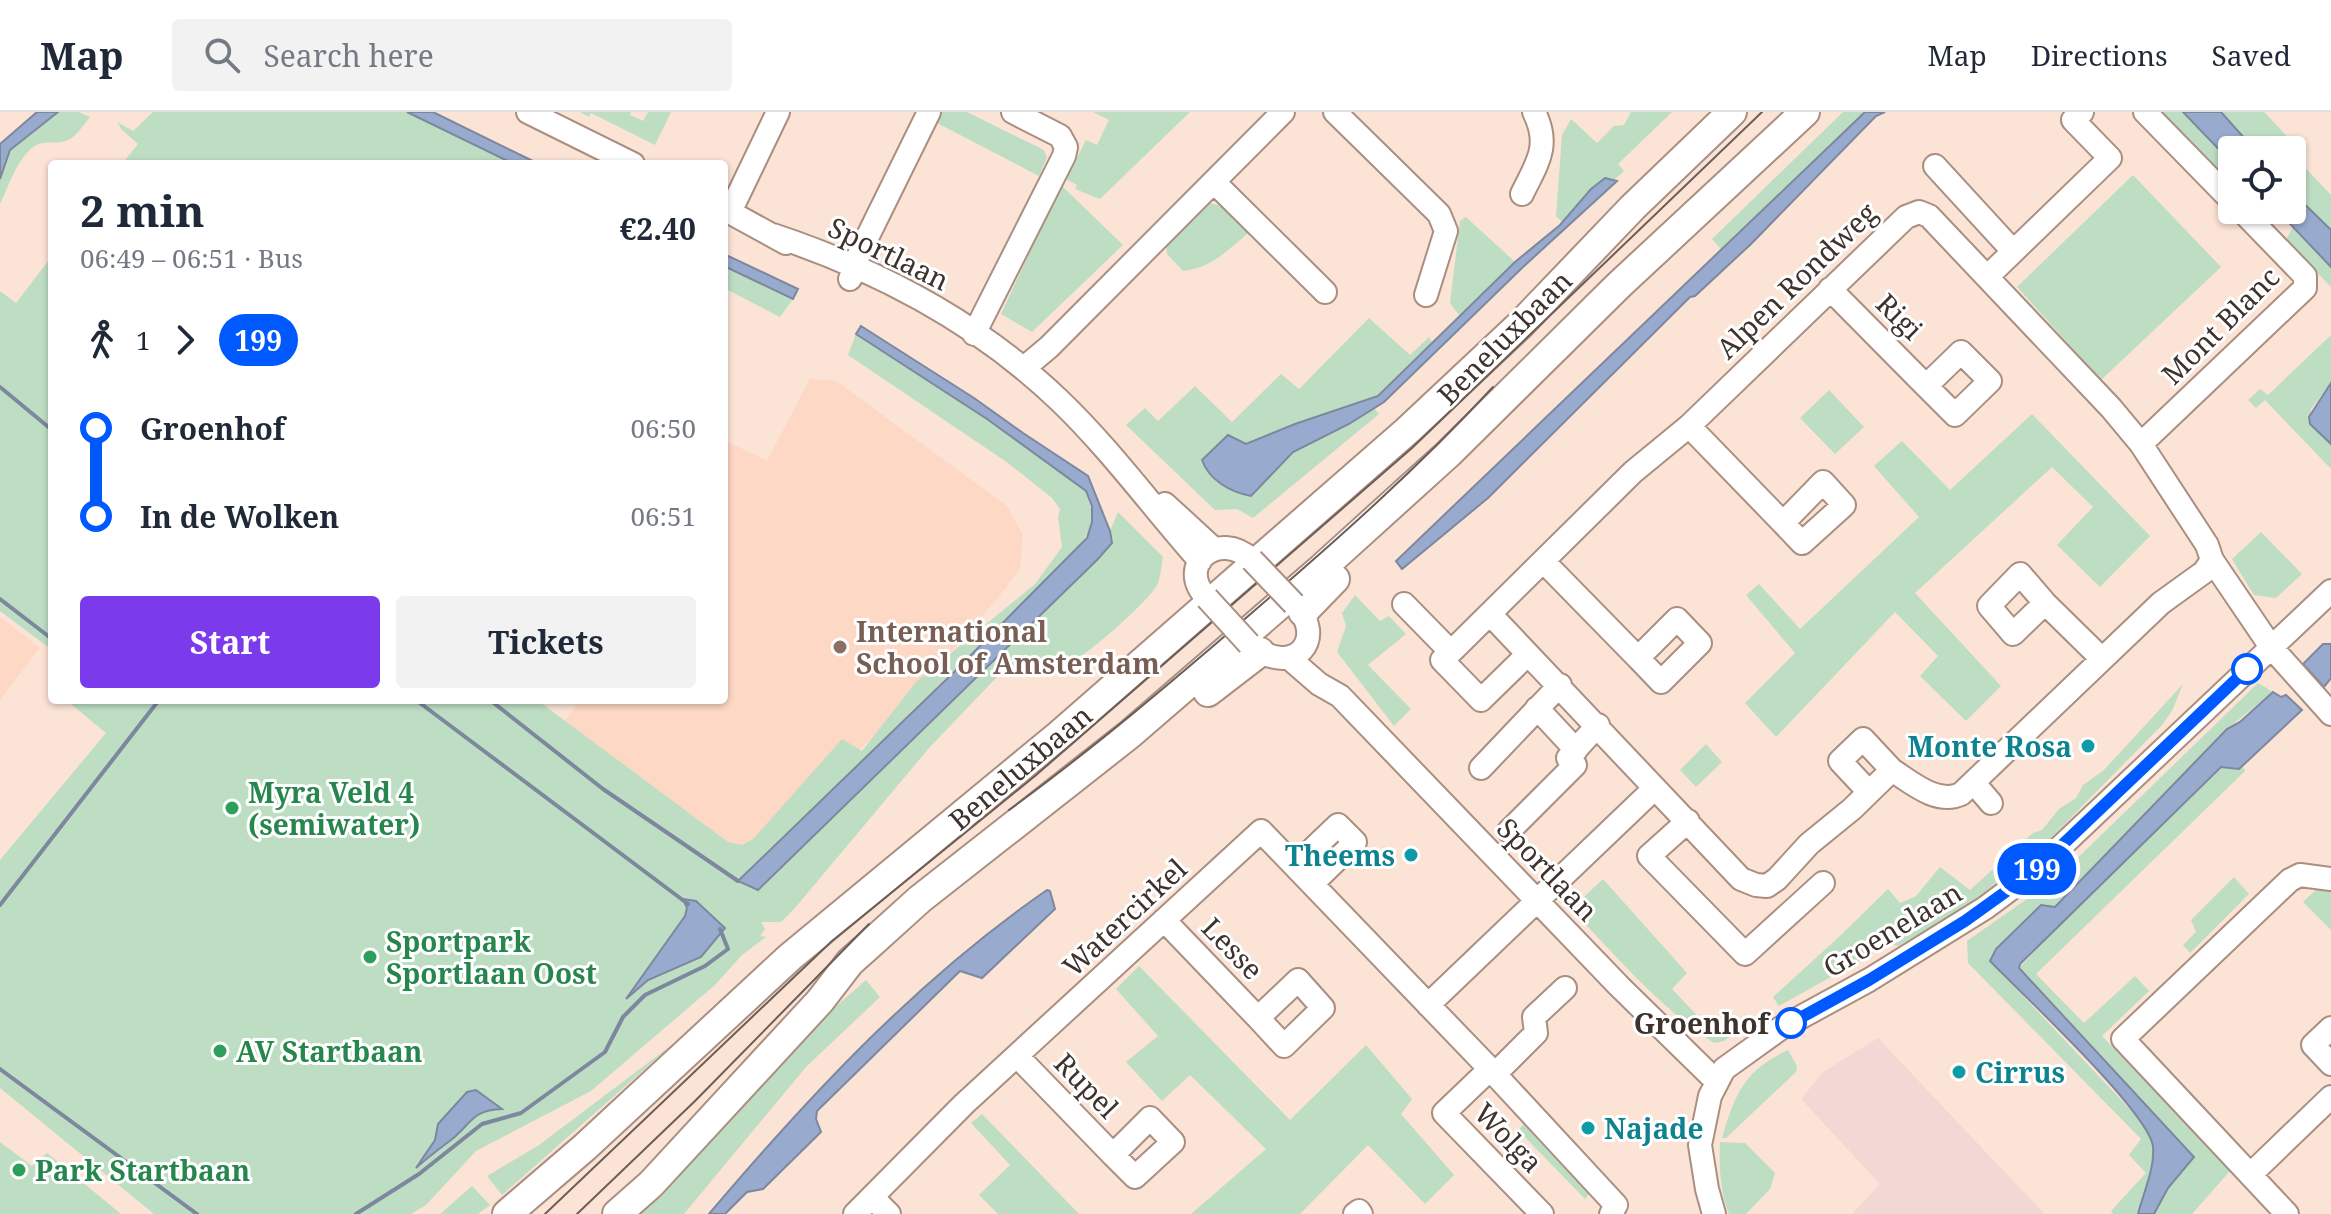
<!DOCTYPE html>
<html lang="en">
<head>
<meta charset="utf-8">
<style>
	body { margin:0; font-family:"Noto Serif",serif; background:#f2f2f3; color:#1f2937; height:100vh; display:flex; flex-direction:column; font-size:30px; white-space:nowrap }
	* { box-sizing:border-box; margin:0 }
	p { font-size:26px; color:#747a83 }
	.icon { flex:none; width:44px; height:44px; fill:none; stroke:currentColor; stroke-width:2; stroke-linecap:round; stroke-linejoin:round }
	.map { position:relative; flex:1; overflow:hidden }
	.panel { position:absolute; left:48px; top:48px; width:680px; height:544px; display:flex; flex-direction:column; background:#fff; border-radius:8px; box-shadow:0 2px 6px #0004 }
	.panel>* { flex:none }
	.badge { padding:0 16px; border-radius:26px; font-size:28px; line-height:52px }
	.fabs { position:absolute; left:2218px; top:24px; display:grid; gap:16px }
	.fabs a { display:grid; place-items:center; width:88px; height:88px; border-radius:8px; background:#fff; box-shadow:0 2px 6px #0004; font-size:40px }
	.map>.badge { position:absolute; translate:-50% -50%; box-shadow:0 0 0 4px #fff }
	.legs { display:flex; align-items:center; gap:12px; height:88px; padding:0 32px; font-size:26px }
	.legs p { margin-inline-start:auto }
	.headline { display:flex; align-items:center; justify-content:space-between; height:136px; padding:0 32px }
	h1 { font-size:44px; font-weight:700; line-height:60px }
	.action { display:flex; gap:16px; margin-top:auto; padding:16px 32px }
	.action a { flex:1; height:92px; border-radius:8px; background:#7c3aed; color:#fff; font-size:32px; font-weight:700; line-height:92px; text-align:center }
	.action a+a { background:#f2f2f3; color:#1f2937 }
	ul { padding:0 32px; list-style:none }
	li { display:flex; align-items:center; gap:28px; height:88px; font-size:30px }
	li i { display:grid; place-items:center; width:12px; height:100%; margin:0 10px; background:currentColor }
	li i::after { content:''; width:20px; height:20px; margin:-10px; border:6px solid; border-radius:50%; background:#fff }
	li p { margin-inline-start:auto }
	li:first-child i { background:linear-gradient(#0000 50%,currentColor 0) }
	li:last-child i { background:linear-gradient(currentColor 50%,#0000 0) }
	header { display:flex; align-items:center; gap:48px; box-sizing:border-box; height:112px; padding:0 40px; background:#fff; border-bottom:2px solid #e0e1e3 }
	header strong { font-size:38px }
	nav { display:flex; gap:44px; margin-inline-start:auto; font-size:28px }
	.search { width:560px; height:72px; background:#f2f2f3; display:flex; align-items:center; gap:20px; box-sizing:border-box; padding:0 28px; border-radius:8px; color:#747a83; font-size:30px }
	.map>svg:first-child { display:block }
	.commercial { fill:#f2d8d4 }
	.built { fill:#fdd8c4 }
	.green { fill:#bedec4 }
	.water { fill:#98abcf; stroke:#7d879e; stroke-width:2 }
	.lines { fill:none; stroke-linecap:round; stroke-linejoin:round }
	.stream { stroke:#7d879e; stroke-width:4 }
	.minor-casing { stroke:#aa8f80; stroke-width:26 }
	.major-casing { stroke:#aa8f80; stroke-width:32 }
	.minor { stroke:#fff; stroke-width:22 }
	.major { stroke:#fff; stroke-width:28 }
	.tram { stroke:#6c5e56; stroke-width:2 }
	.minor-bridge-casing { stroke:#aa8f80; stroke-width:26; stroke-linecap:butt }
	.minor-bridge { stroke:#fff; stroke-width:22 }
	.line-1-casing { stroke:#fff; stroke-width:18 }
	.line-1 { stroke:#0059ff; stroke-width:12 }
	.education-dot { fill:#8d6e63; stroke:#fff; stroke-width:3 }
	.stop-1-dot { fill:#fff; stroke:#0059ff; stroke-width:4 }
	.culture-dot { fill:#0f9aa8; stroke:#fff; stroke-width:3 }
	.leisure-dot { fill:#2e9e5b; stroke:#fff; stroke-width:3 }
	.labels { text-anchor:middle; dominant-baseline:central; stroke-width:6; stroke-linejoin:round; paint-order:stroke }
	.street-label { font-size:28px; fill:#3d322c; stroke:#fff }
	.education-label { font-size:28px; font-weight:bold; fill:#785e54; stroke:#fff; text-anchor:start }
	.culture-label { font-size:28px; font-weight:bold; fill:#0d838f; stroke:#fff; text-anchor:end }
	.leisure-label { font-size:28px; font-weight:bold; fill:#27864d; stroke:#fff; text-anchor:start }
	.stop-label { font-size:28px; font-weight:bold; fill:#3d322c; stroke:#fff; text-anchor:end }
</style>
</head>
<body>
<header>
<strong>Map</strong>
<div class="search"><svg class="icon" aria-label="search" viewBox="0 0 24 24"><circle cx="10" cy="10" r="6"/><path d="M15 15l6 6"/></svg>Search here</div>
<nav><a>Map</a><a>Directions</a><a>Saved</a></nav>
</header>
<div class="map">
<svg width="2331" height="1102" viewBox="0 0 2331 1102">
	<rect width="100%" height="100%" fill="#fbe3d6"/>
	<path class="commercial" d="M1878,926L1999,1054L2045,1102H1852L1880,1072L1801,987L1823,960Z"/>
	<path class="built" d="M810,267L836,269L1007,394L1023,423L1020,456L1000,483L901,599L736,753L558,620L580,588H724V328L767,349Z
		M0,505L40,536L0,588Z"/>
	<path class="green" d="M58,0H79L90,5C84,12 77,24 68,28C56,34 44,26 32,36C16,49 9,74 0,92V67L10,38Z
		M153,0H407L514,52H122L138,32L122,18L117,10L133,19Z
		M580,0H631L630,3L643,9L648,0H671L655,33L591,1L589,5Z
		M942,0H967L1044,38L1047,45L1039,64L937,11Z
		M1093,0H1190L1100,87L1075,77L1077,73L1066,67L1086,28L1097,33L1109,8Z
		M1631,0H1672L1618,52L1624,59L1565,113L1556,104L1562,23L1571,7L1597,31L1614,14L1624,13Z
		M1843,0H1865L1721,137L1712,127Z
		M2158,0H2183L2232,51V78Z
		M2221,0H2264L2301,39L2295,45L2331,83V118L2292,80V38H2255Z
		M2133,63L2221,155L2101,268L2017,175Z
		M1061,73L1123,133L1032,220L1001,202Z
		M1209,91L1222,94L1249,120C1230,137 1209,157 1183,159L1167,142L1166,133Z
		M1466,105L1515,150L1459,203L1450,191L1460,109Z
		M2293,115L2331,155V175L2286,128Z
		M52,144V538L0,499V179L16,191Z
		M724,154L793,187L780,205L724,176Z
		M1369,206L1410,243L1429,225L1432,230L1378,284L1295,312L1246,332L1228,324L1212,366L1241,382L1251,384L1293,340L1374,296L1379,302L1253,406L1237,397L1215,398L1126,313L1145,296L1158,309L1195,274L1232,310L1281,262L1299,277Z
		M856,222L987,307L1086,379C1099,412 1089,424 1066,448L739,769L758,778L768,768L1098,447L1112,431L1110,419L1118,400L1163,445C1161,454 1161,467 1156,475C1144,493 1082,549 1062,555C1039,561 1016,551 996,566L929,636L795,796L781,810H761L765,817L760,824L766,825L742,843L715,873L591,979L476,1039L426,1093L411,1102H154L0,976V748L106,621L66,588H537L728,730L742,733L753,727L842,627L862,639L916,570L1035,472L1062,435L1058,405L1060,397L1052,386L1008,351L848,243Z
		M2331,223V271L2311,297L2310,312L2331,332V357L2265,288L2256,296L2248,288L2260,277L2268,283Z
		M1829,278L1864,315L1835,342L1800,306Z
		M2032,302L2150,424L2100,475L2057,433L2093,395L2052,355L1915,481L2001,574L1966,609L1920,564L1938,544L1895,500L1776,625L1745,591L1795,541L1746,483L1759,472L1800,517L1919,405L1874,354L1902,329L1950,378Z
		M2261,420L2302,462L2276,486L2254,483L2232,447Z
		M1355,483L1380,509L1389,504L1406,522L1368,553L1411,597L1394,614L1337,540L1346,514L1342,501Z
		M2258,571L2273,580L2227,617L2055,796L1990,849L2142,1010C2146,1017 2151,1025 2153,1033C2156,1051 2142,1084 2138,1102H2113L2111,1099L2146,1061L2129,1043L2141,1027L1968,851L1967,829L2058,765Z
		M2183,572L2172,599L2162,613L2048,729L1963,797L1898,834L1890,832L1779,894L1773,885L1841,823L1888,777L1900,791L1916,784L1940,755L1970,778L2033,721L2042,718L2059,697L2076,686L2083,673L2104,658Z
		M1706,632L1722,650L1696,675L1680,658Z
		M2242,653L2245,659L2036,862L2084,911L2135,864L2149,879L2102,924L2230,1059L2192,1102H2154L2168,1076L2194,1045L2019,856L2074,798L2222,655L2239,657Z
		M2234,765L2249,782L2190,841L2183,833L2196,820L2191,808Z
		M1603,767L1687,861L1672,877L1712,919L1726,906L1739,917L1724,929L1714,931C1659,895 1616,844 1571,797Z
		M2326,768L2331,774V818L2303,790Z
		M1139,854L1290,1008L1366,933L1412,987L1401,1002L1454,1063L1425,1092L1368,1033L1300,1102H1191L1266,1037L1190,963L1162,989L1126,950L1158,924L1116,877Z
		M866,868L880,885L806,955L684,1102H633L798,928Z
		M673,932L502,1083L487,1064L539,1033Z
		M1788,938L1797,954L1796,960L1726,1026H1722C1735,982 1744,958 1788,938Z
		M982,1002L1079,1102H998L979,1083L1010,1053L971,1011Z
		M1524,1012L1590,1081L1585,1087L1518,1018Z
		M0,1030L32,1054L47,1041L121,1102H0Z
		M1720,1030L1745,1031L1775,1061L1770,1077L1746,1102H1729C1720,1079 1719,1055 1720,1030Z
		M472,1074L490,1093L478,1102H440Z"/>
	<path class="water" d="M37,0H58L10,38L0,67V32Z
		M407,0H433L539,52H514Z
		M1865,0H1885L1876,4L1751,132L1695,184L1690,185L1488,386L1402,457L1396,449Z
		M2183,0H2221L2255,38H2232V51Z
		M1605,66L1617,69L1523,155L1384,290L1349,312L1293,340L1251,384C1230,380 1209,368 1202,348L1228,323L1246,332L1295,312L1378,284L1515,150L1560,113L1591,77Z
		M2292,80L2331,118V155L2277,98H2292Z
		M724,142L798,177L793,187L724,154Z
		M861,214L974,286L1023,321L1088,364L1110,419L1112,431L1098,447L758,778L738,769L954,560L1087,426L1092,410V394L1086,379L987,307L856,222Z
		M2331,271V332L2310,312L2309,305Z
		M2323,532H2331V566L2324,575L2303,552Z
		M2273,580L2281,585L2286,583L2302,598L2239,657L2221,655L2020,852L2019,856L2194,1045L2168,1076L2154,1102H2138C2143,1082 2155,1056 2153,1035C2150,1001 2020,880 1990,849L1996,837L2041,793L2055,795L2227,617L2240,610Z
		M1047,778L1050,779L1055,797L982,866L960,859L817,999L816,1007L821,1020L763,1077L747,1080L725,1102H709C810,983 918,867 1047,778Z
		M683,787L696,789L725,816L701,845L648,868L626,887L685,804L687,796Z
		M476,978L502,997C472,998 472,1011 451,1028C439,1037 427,1046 416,1056L435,1028L438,1012L467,980Z"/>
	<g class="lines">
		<path class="stream" d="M0,275L52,318
			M0,487L52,527
			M416,588L688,792
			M490,588L603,677L738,769
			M0,793L159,588
			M0,957L197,1102
			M356,1102L419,1062L482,1012L521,1001L605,940L623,905L645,883L705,854L728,837L720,817"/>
		<defs>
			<path id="minor" d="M528,0L633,52
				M1335,0L1439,102L1446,119L1426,183
				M2145,0L2232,89
				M1935,54L2013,139
				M1214,70L1325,180
				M1522,82C1537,51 1551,34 1534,0
				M724,97L786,131
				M730,100L778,0
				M773,123C878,158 980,212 1060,289C1111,338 1153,396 1200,449
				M1987,165L2110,46L2073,8L2082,0
				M850,167L860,140L929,0
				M1830,177L1926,274L1961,240L1990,269L1955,303L1926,274
				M974,222L1064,44L1066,35L1060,24L1013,0
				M1024,256L1049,235L1283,0
				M1689,314L1783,411L1823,370L1844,393L1802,431L1783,411
				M2141,332L2305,176V164L2241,98
				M1165,392L1214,437
				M1544,450L1638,546L1677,507L1700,531L1661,570L1638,546
				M1207,486C1175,454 1218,416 1252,448
				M2045,491L2020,462L1989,494L2013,522L2045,491L2102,547
				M1404,492L1451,540L1442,548L1481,588L1527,543
				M1490,502L1741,767L1756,773L1767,774L1777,767L1809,732L1852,697L1892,658C1912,671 1937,693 1961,682L2161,491L2204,460L2212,448
				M1249,532C1296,569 1328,524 1294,492
				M1451,540L1633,360L1689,314L1906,105L1919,100L1929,104L2111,296L2141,332L2207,433L2212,448L2271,535L2331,602
				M1289,546L1319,572L1340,584L1619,874L1716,969
				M1537,596L1576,638
				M1481,656L1560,573
				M1974,671L1991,691
				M1869,680L1840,649L1863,627L1892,658
				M1688,709L1649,744L1745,842L1823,771
				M1509,719L1575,653L1568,646L1598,613
				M1295,754L1338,713L1355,730L1312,772
				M1164,808L1258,906L1298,868L1323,896L1284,934L1258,906
				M1428,893L1655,676
				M2331,916L2313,933L2331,952
				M1018,945L1113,1043L1150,1006L1173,1030L1135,1065L1113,1043
				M1490,957L1444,1001L1542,1102
				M1495,962L1536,921L1534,905L1565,876
				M2251,1062L2331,985
				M872,1085L889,1102
				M855,1102L964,992L1261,719L1490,957L1616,1093L1611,1102
				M1355,1102L1359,1099L1361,1102
				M1714,1102L1707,1077L1700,1033L1710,984L1724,957L1781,916L1869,868L1985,796L2036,758L2331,479
				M2287,1102L2123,927L2290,768L2300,763L2331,767"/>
			<path id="major" d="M1303,500L1335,467
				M1208,580L1260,540
				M507,1102L585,1035L790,845L1059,623L1408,318L1521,212L1633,95L1732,0
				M617,1102L651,1072L820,889L850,850L868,834L920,787L1130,622L1322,456L1449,341L1619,173L1805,0"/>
		</defs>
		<use href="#minor" class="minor-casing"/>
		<use href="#major" class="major-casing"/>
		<use href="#minor" class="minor"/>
		<use href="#major" class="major"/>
		<path class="tram" d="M1009,698C1094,636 1174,568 1254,499C1337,428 1418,356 1493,275
			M545,1102L832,829L1035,664L1412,336L1762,0
			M577,1102L695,989L869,812"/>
		<defs>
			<path id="minor-bridge" d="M1252,448L1294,492
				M1207,486L1249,532"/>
		</defs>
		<use href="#minor-bridge" class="minor-bridge-casing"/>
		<use href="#minor-bridge" class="minor-bridge"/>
	</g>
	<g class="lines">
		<defs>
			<path id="line-1" d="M1791,911L1869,868L1965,809L2036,758L2247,557"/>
		</defs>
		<use href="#line-1" class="line-1-casing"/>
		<use href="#line-1" class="line-1"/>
	</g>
	<circle class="education-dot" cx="840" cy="535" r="8"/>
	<g class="stop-1-dot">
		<circle cx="2247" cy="557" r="14"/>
		<circle cx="1791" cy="911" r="14"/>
	</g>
	<g class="culture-dot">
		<circle cx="2088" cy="634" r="8"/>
		<circle cx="1411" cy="743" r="8"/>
		<circle cx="1959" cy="960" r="8"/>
		<circle cx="1588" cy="1016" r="8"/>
	</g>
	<g class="leisure-dot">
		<circle cx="232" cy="696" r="8"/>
		<circle cx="370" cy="845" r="8"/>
		<circle cx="220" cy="939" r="8"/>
		<circle cx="19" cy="1058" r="8"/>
	</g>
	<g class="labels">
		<g class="street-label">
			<text transform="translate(889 141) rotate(26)">Sportlaan</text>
			<text transform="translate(1796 168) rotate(-44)">Alpen Rondweg</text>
			<text transform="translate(1900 204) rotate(45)">Rigi</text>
			<text transform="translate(2220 213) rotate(-45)">Mont Blanc</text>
			<text transform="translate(1504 225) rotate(-45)">Beneluxbaan</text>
			<text transform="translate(1020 655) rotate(-40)">Beneluxbaan</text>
			<text transform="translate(1548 757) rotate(46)">Sportlaan</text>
			<text transform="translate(1124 805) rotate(-43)">Watercirkel</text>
			<text transform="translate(1892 817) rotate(-31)">Groenelaan</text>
			<text transform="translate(1233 836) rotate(46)">Lesse</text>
			<text transform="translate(1087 973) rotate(46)">Rupel</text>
			<text transform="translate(1509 1025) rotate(46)">Wolga</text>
		</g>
		<g class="education-label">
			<text x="856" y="519">International<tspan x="856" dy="32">School of Amsterdam</tspan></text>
		</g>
		<g class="culture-label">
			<text x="2072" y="634">Monte Rosa</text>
			<text x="1395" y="743">Theems</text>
			<text x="1975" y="960" text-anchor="start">Cirrus</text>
			<text x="1604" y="1016" text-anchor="start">Najade</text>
		</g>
		<g class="leisure-label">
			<text x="248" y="680">Myra Veld 4<tspan x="248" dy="32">(semiwater)</tspan></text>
			<text x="386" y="829">Sportpark<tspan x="386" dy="32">Sportlaan Oost</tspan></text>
			<text x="236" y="939">AV Startbaan</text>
			<text x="35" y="1058">Park Startbaan</text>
		</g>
		<g class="stop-label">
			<text x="1769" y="911">Groenhof</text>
		</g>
	</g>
</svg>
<div class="fabs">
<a><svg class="icon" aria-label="locate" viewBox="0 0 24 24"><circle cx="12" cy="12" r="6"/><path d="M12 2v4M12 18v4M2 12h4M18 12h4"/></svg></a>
</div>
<b class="badge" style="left:2037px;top:757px;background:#0059ff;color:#fff">199</b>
<section class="panel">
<div class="headline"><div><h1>2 min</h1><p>06:49 – 06:51 · Bus</p></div><b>€2.40</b></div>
<div class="legs"><svg class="icon" aria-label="walk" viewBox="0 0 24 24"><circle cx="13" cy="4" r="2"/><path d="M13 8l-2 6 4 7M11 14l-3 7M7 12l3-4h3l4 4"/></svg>1<svg class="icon" aria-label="forward" viewBox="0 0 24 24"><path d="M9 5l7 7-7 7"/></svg><b class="badge" style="background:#0059ff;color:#fff">199</b></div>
<ul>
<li><i style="color:#0059ff"></i><b>Groenhof</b><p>06:50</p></li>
<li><i style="color:#0059ff"></i><b>In de Wolken</b><p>06:51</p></li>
</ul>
<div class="action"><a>Start</a><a>Tickets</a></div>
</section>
</div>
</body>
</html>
